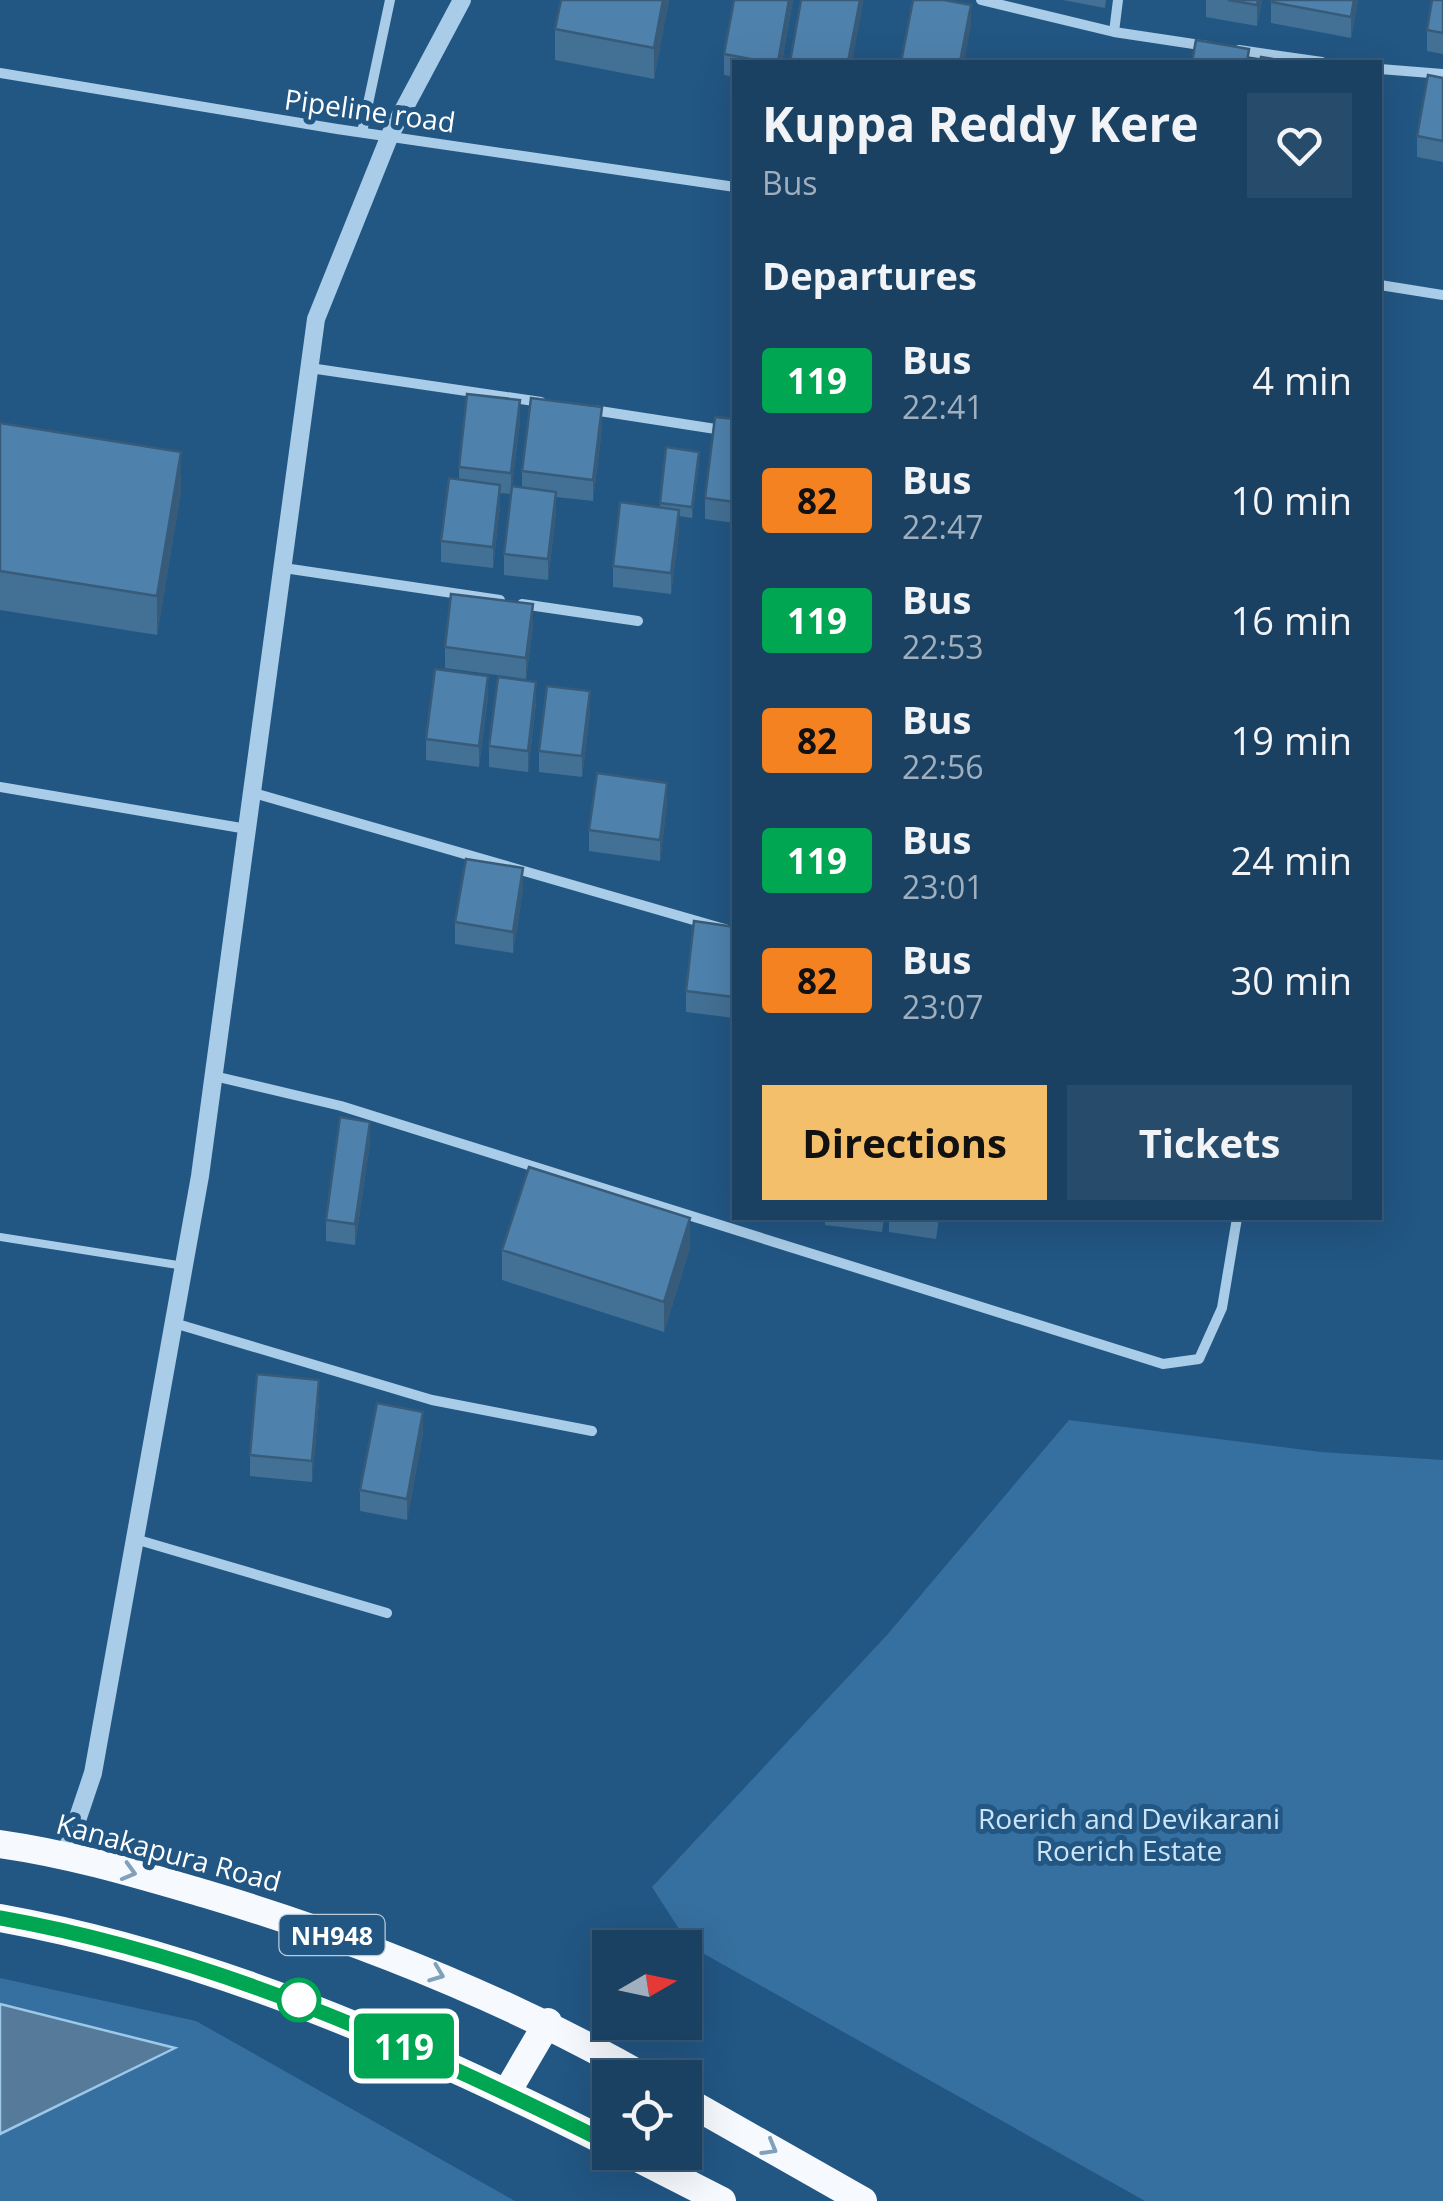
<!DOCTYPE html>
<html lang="en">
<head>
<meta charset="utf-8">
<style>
	body { margin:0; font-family:"Open Sans",sans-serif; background:#274b6b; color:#f1f3f6; height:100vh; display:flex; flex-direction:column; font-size:38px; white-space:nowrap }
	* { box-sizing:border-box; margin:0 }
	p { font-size:32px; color:#9fafbe }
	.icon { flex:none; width:55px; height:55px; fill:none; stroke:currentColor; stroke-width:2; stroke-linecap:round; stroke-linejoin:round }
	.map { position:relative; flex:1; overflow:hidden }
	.side { position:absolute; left:732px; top:60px; width:650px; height:1160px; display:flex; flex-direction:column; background:#1a4062; border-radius:0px; box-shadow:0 10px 40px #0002,0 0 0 2px #385977 }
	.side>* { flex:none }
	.badge { padding:0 20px; border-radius:8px; font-size:35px; line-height:65px }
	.needle { width:65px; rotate:81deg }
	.controls { position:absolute; left:592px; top:1930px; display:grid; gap:20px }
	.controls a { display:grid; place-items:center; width:110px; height:110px; border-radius:0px; background:#1a4062; box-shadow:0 10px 40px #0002,0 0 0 2px #385977; font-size:50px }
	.map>.badge { position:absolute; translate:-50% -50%; box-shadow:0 0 0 5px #fff }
	h2 { padding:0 30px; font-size:38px; line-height:90px }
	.round { display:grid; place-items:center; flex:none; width:105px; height:105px; border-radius:0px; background:#274b6b }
	.head { display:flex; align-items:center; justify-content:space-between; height:170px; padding:0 30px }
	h1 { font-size:48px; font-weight:700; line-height:75px }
	.action { display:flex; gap:20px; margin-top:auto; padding:20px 30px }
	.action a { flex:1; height:115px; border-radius:0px; background:#f4bf6b; color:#111; font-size:40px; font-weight:700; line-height:115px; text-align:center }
	.action a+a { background:#274b6b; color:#f1f3f6 }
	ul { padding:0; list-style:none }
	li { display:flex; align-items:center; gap:30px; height:120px; padding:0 30px }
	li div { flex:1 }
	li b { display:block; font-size:38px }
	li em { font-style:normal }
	li .badge { min-width:110px; font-weight:700; text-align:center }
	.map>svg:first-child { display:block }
	.green { fill:#3670a0 }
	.water { fill:#557a9a; stroke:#9dc8e9; stroke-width:2.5 }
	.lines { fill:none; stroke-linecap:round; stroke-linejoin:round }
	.service { stroke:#a9cce8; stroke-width:8 }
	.minor { stroke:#a9cce8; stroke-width:10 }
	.tertiary { stroke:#a9cce8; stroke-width:18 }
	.trunk { stroke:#f6fafe; stroke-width:28 }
	.wall { fill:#437095 }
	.shaded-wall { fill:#375b79 }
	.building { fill:#4e82ad; stroke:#375b79; stroke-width:2.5 }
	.oneway { stroke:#81a0ba }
	.line-casing { stroke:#fff; stroke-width:22 }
	.line { stroke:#00a651; stroke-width:15 }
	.stop-dot { fill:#fff; stroke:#00a651; stroke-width:5 }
	.labels { text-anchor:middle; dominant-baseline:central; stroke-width:10; stroke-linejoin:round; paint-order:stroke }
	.shield { fill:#225683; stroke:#bdccda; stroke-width:2.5 }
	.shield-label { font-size:25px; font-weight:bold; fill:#fff }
	.street-label { font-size:28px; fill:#fff; stroke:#225683 }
	.park-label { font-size:28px; fill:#cde4f6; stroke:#225683 }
</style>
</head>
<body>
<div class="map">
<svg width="1443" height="2201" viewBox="0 0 1443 2201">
	<rect width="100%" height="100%" fill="#225683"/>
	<path class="green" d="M1069,1420L1321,1452L1443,1460V2201H1145L690,1946L652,1887L887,1635Z
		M0,1978L196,2021L515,2201H0Z"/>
	<path class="water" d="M0,2004L175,2048L0,2134Z"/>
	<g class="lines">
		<path class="service" d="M0,1237L184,1266"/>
		<path class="minor" d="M981,0L1114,32L1207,46
			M1114,32L1118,0
			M1239,50L1322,62
			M1380,69L1443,74
			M0,73L337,129L735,187
			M362,132L390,0
			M1380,285L1443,295
			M310,368L541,402
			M593,410L735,432
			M284,568L500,600
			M522,604L638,621
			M0,787L247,829
			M254,793L735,932
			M214,1076L341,1106L1163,1364L1199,1359L1222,1308L1237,1218
			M174,1323L432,1400L592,1431
			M135,1539L387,1613"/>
		<path class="tertiary" d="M66,1853L93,1773L200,1176L316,319L390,135L462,0"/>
		<path class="trunk" d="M0,1844C71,1854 137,1874 206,1894C360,1940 506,1998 646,2078
			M0,1918C215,1957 416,2046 610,2144
			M507,2092L548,2022
			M685,2100L863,2201
			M626,2152L722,2201"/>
	</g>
	<path class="wall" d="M669,0L654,79L555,60V29Z
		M734,0H793L782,62H735V77L724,75V54Z
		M1063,0H1106L1105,8Z
		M1206,0H1262L1257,26L1206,17Z
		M1271,0H1358L1351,38L1271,23Z
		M1443,0V54L1427,51V30Z
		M1443,78V162L1417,157V136Z
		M735,419V523L705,519V498Z
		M520,421L511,494L500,493V506L493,568L441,562V541L459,480V467Z
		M0,423L181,491L157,635L0,610Z
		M602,428L593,501L556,497V513L548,580L504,575V554L522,487V471Z
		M666,447L699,462L692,518L679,516V531L671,594L613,587V566L660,507Z
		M533,625L526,679L445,668V647Z
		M488,697L479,767L426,760V739Z
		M536,703L528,772L489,767V746Z
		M590,712L582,777L539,772V751Z
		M667,804L660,861L589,851V830Z
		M523,889L513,953L455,944V922Z
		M735,927L734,1018L686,1012V991Z
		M370,1143L355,1245L326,1241V1220Z
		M825,1218H884L882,1232L825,1225Z
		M889,1218H939L936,1239L889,1232Z
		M690,1248L664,1332L502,1280V1250Z
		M319,1401L312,1482L250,1476V1455Z
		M423,1433L407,1520L360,1511V1490Z"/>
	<path class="shaded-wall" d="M663,0H669L654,79V48Z
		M789,0H793L782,62H778Z
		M860,0H864L852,62H848Z
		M1258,0H1262L1257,26V5Z
		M1354,0H1358L1351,38V17Z
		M971,5V26L964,62H960Z
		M520,400V421L511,494V473Z
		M602,407V428L593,501V480Z
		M181,452V491L157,635V596Z
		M699,452V462L692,518V507Z
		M500,485V506L493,568V547Z
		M556,492V513L548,580V559Z
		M679,510V531L671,594V573Z
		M533,604V625L526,679V658Z
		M488,676V697L479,767V746Z
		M536,682V703L528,772V751Z
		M590,691V712L582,777V756Z
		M667,783V804L660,861V840Z
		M523,868V889L513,953V932Z
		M370,1122V1143L355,1245V1224Z
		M690,1218V1248L664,1332V1302Z
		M319,1380V1401L312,1482V1461Z
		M423,1412V1433L407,1520V1499Z"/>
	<path class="building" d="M561,0H663L654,48L555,29Z
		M734,0H789L778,62H766L724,54Z
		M801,0H860L848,62H790Z
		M913,0H944L971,5L960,62H901Z
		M1228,0H1258L1257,5Z
		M1271,0H1354L1351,17L1271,2Z
		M1432,0H1443V33L1427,30Z
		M1196,40L1249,49L1247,62H1192Z
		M1261,57L1292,62H1260Z
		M1428,75L1443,78V141L1417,136Z
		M467,394L520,400L511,473L459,467Z
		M531,398L602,407L593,480L522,471Z
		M715,417L735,419V502L705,498Z
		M0,423L181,452L157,596L0,571Z
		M666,447L699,452L692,507L660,503Z
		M449,478L500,485L493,547L441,541Z
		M512,486L556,492L548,559L504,554Z
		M620,502L679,510L671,573L613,566Z
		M451,594L533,604L526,658L445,647Z
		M435,669L488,676L479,746L426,739Z
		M498,677L536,682L528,751L489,746Z
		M547,686L590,691L582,756L539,751Z
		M597,773L667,783L660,840L589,830Z
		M466,859L523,868L513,932L455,922Z
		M694,921L735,927L734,997L686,991Z
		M340,1117L370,1122L355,1224L326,1220Z
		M529,1167L690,1218L664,1302L502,1250Z
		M257,1374L319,1380L312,1461L250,1455Z
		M377,1403L423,1412L407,1499L360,1490Z"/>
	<defs><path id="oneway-chevron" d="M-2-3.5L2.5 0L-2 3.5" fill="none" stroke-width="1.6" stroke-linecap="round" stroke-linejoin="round" transform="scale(2.5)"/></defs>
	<g class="oneway">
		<use href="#oneway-chevron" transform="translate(129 1872) rotate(16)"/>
		<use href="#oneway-chevron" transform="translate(437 1974) rotate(21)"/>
		<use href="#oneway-chevron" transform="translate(770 2148) rotate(30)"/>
	</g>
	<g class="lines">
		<defs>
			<path id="line" d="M0,1918C215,1956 416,2047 610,2144"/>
		</defs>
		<use href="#line" class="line-casing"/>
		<use href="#line" class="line"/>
	</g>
	<circle class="stop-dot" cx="299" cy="2000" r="20"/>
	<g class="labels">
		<rect class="shield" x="279.5" y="1915" width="105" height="40" rx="8"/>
		<g class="shield-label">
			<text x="332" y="1935">NH948</text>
		</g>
		<g class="street-label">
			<text transform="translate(370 110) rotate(8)">Pipeline road</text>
			<text transform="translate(169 1852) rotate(15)">Kanakapura Road</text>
		</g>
		<g class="park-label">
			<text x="1129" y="1818">Roerich and Devikarani<tspan x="1129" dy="32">Roerich Estate</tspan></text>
		</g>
	</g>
</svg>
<div class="controls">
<a><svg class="needle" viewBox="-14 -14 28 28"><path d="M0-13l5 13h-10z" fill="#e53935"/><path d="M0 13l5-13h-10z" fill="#9fafbe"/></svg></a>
<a><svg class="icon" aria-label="locate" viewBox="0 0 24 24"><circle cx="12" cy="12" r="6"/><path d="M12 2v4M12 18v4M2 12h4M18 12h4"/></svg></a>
</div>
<b class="badge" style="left:404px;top:2046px;background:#00a651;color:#fff">119</b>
<section class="side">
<div class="head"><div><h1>Kuppa Reddy Kere</h1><p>Bus</p></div><a class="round"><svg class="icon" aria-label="heart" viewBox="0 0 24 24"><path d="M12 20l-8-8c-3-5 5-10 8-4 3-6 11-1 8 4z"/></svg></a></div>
<h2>Departures</h2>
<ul>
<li><span class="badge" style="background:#00a651;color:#fff">119</span><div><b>Bus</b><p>22:41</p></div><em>4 min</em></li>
<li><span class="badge" style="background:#f58220;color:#111">82</span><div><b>Bus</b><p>22:47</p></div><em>10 min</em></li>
<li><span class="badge" style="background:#00a651;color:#fff">119</span><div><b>Bus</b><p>22:53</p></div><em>16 min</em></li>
<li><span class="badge" style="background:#f58220;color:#111">82</span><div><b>Bus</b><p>22:56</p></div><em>19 min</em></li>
<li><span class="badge" style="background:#00a651;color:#fff">119</span><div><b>Bus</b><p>23:01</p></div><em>24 min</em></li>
<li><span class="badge" style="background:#f58220;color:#111">82</span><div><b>Bus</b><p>23:07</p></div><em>30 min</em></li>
</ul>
<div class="action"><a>Directions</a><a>Tickets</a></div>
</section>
</div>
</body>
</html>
